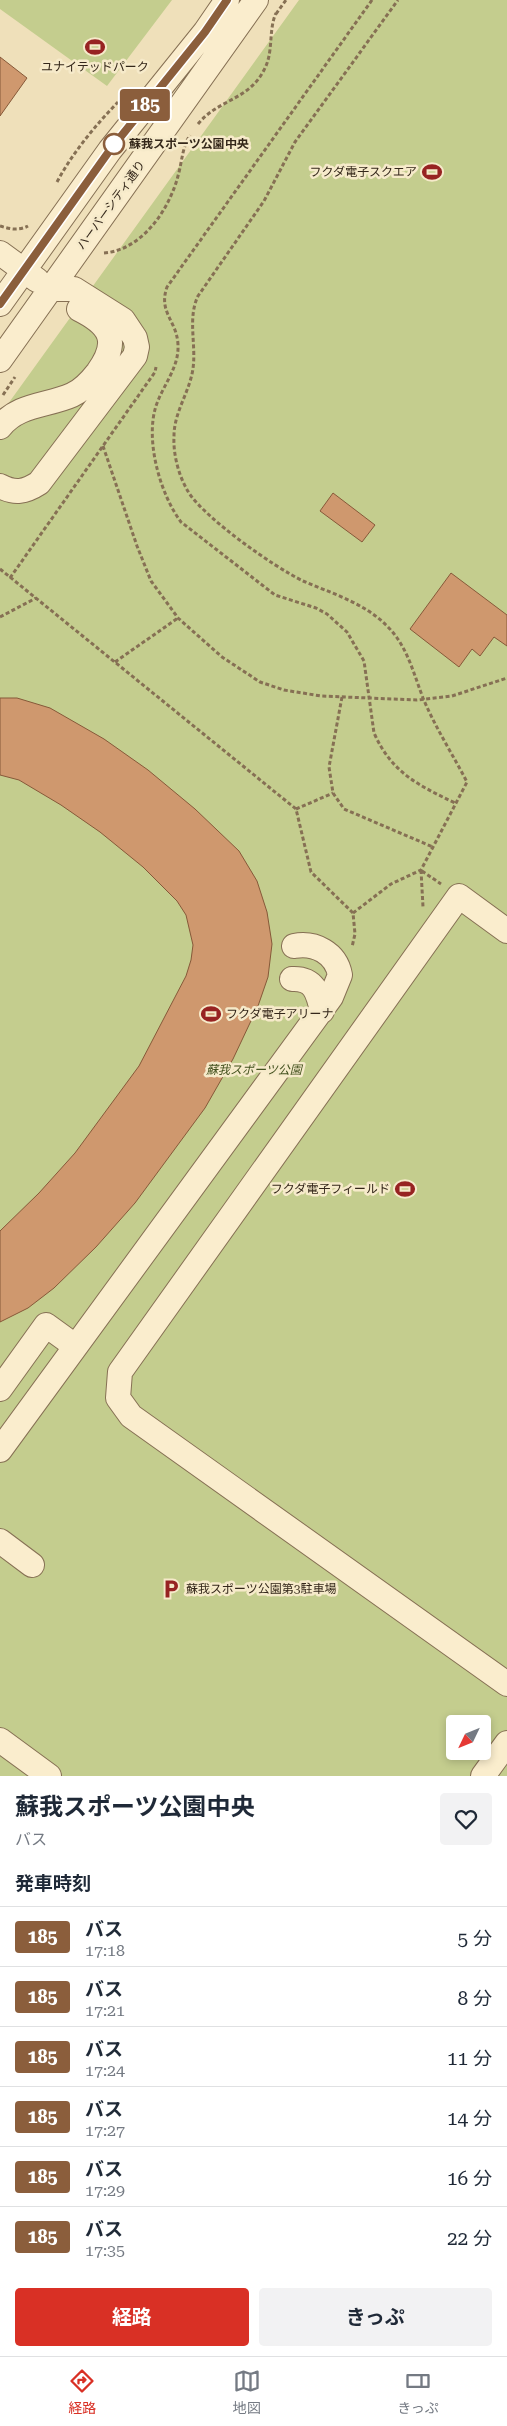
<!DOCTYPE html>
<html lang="ja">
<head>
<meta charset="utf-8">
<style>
	body { margin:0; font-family:"Roboto Serif","Noto Sans JP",serif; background:#f2f2f3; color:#1f2937; height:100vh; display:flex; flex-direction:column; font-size:19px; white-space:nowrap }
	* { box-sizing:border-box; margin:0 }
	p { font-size:16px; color:#747a83 }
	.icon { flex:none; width:28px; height:28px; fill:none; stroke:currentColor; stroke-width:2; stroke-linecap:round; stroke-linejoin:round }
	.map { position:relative; height:1776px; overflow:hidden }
	.side { display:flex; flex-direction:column; background:#fff; flex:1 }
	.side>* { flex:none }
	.badge { padding:0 10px; border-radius:4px; font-size:18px; line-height:32px }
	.needle { width:32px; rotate:227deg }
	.buttons { position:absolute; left:446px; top:1715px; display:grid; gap:10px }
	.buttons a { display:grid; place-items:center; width:45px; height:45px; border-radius:5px; background:#fff; box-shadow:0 2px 8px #0003; font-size:25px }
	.map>.badge { position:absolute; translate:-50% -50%; box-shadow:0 0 0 2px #fff }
	h2 { padding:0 15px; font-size:19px; line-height:45px }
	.round { display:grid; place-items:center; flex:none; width:52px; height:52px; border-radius:5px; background:#f2f2f3 }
	.head { display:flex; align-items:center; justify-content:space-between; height:85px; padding:0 15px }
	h1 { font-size:24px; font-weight:700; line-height:38px }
	.cta { display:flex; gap:10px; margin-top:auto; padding:10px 15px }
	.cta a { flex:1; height:58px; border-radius:5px; background:#d93025; color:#fff; font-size:20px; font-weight:700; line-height:58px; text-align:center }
	.cta a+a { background:#f2f2f3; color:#1f2937 }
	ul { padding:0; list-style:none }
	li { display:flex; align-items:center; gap:15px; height:60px; padding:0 15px; border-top:1px solid #e0e1e3 }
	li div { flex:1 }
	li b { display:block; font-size:19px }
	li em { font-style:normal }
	li .badge { min-width:55px; font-weight:700; text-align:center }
	.tab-bar { display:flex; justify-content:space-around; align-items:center; height:70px; border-top:1px solid #e0e1e3; background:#fff; font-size:14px; color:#747a83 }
	.tab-bar a { display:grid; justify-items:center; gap:2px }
	.tab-bar .current { color:#d93025 }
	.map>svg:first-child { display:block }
	.green { fill:#c4cd8e; fill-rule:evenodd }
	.building { fill:#cf986e; stroke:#865939 }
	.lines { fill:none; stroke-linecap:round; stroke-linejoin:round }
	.minor-casing { stroke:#867054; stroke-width:26 }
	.path { stroke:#867054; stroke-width:3; stroke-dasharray:4 2.5; stroke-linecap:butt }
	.minor { stroke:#faedcd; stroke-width:24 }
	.line-casing { stroke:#fff; stroke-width:11 }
	.line { stroke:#8b5e3c; stroke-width:8 }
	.stop-dot { fill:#fff; stroke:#8b5e3c; stroke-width:2.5 }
	.labels { text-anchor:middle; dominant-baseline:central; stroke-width:5; stroke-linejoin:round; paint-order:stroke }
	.poi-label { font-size:12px; fill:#34271a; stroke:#f6eaca; text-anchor:end }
	.stop-label { font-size:12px; font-weight:bold; fill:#34271a; stroke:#f6eaca; text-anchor:start }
	.street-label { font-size:12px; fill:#34271a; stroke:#f6eaca }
	.park-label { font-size:12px; font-style:italic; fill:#44521f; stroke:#f6eaca }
</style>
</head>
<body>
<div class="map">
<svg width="507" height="1776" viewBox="0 0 507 1776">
	<rect width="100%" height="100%" fill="#efe0ba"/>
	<path class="green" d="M0,0H172L107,86L0,9Z
		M299,0H507V1776H0V415ZM455,1724H482V1751H455Z"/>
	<path class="building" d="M0,57L27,78L0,116Z
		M333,493L375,525L362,542L320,511Z
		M451,573L507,615V646L494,637L480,656L472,649L459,667L410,629Z
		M0,698H17L50,708L104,739L148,770L195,809L239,851L257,881L267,912L272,944L268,977L258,1006L233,1059L205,1108L135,1203L96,1247L54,1288L28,1308L0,1322V1231L39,1193L75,1153L139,1066L186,976L191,960L193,945L186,915L177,901L143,867L100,832L61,805L19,780L0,775Z"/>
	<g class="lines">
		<defs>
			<path id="minor" d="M0,253L37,280
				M0,304L110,150L205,32L227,0
				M0,360L256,0
				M0,427C18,404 47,406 72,395C83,390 91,381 98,372C120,341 111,325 79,309
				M0,486C15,494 25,492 39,483L135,356L137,347L135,338L123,320L74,289H51
				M507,931L459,896L120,1372L118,1398L131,1416L507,1684
				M292,979C314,978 318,992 322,1011
				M0,1389L46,1325L75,1346
				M0,1450L331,997L340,975C336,953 315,942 294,946
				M0,1541L32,1565
				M0,1740L49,1776
				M483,1776L507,1743"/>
		</defs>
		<use href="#minor" class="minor-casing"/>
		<path class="path" d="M372,0L167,287C158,313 177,320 178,345C179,368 163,385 156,406C145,440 160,494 181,522L275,595L316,608L327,614L347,632L364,661L374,733C392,773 418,785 455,803
			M276,14L286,0
			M198,124C217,100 249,100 264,70C274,52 268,31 276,13
			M57,182C73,152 95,126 118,102
			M0,226C9,229 19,231 28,226
			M104,253C142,250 169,210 178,176C182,162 182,148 190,135
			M3,395L15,377
			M103,446L137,546L151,581L178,618L222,657L260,682L284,690L321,696L417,700L452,696L507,678
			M0,569L296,809L311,872L353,913L355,934L352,947
			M10,578L155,372L156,367
			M0,617L36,598
			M115,662L178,618
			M342,697L329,767L333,793L344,809L433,847
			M296,809L333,793
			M421,870L423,907
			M422,871L441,884
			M353,913L391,884L421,870L467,782C453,755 435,727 423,698C413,672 407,645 386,625C364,603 331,593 303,581C274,567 206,519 189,493C179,477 173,455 174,436C174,415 186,397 191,378C199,351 186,321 198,296L264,201L295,142L398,0"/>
		<use href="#minor" class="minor"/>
	</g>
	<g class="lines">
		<defs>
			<path id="line" d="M0,304L110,150L205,32L227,0"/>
		</defs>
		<use href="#line" class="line-casing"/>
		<use href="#line" class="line"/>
	</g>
	<defs>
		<symbol id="stadium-bare" viewBox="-9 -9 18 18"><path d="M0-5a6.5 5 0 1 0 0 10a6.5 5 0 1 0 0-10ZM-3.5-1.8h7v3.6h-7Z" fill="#972322" stroke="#f6eaca" stroke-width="2.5" paint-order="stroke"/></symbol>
		<symbol id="parking-bare" viewBox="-9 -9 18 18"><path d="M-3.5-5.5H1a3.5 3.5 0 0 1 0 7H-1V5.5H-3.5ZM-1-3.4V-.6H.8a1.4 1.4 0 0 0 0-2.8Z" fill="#972322" stroke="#f6eaca" stroke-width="2.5" paint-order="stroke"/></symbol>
	</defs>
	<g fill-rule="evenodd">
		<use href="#stadium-bare" x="81" y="33" width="28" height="28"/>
		<use href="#stadium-bare" x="418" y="158" width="28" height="28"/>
		<use href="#stadium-bare" x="197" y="1000" width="28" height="28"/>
		<use href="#stadium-bare" x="391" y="1175" width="28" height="28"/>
		<use href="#parking-bare" x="157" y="1575" width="28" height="28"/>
	</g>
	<circle class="stop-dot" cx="114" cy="144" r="10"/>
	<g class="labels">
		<g class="poi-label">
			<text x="95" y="67" text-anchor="middle">ユナイテッドパーク</text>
			<text x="417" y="172">フクダ電子スクエア</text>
			<text x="226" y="1014" text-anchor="start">フクダ電子アリーナ</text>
			<text x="390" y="1189">フクダ電子フィールド</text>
			<text x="186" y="1589" text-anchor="start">蘇我スポーツ公園第3駐車場</text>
		</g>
		<g class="stop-label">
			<text x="129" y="144">蘇我スポーツ公園中央</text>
		</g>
		<g class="street-label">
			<text transform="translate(111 205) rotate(-54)">ハーバーシティ通り</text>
		</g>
		<g class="park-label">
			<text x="254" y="1070">蘇我スポーツ公園</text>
		</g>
	</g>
</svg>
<div class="buttons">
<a><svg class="needle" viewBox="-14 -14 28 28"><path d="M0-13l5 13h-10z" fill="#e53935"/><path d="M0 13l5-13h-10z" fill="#747a83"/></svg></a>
</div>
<b class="badge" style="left:145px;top:105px;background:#8b5e3c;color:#fff">185</b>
</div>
<section class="side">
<div class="head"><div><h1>蘇我スポーツ公園中央</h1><p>バス</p></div><a class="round"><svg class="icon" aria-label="heart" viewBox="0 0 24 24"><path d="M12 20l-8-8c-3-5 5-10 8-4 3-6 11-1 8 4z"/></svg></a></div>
<h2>発車時刻</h2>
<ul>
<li><span class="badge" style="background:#8b5e3c;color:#fff">185</span><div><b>バス</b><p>17:18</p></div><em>5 分</em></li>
<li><span class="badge" style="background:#8b5e3c;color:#fff">185</span><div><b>バス</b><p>17:21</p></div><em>8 分</em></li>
<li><span class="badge" style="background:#8b5e3c;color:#fff">185</span><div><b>バス</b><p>17:24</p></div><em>11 分</em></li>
<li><span class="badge" style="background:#8b5e3c;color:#fff">185</span><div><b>バス</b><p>17:27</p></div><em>14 分</em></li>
<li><span class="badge" style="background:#8b5e3c;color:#fff">185</span><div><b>バス</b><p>17:29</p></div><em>16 分</em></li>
<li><span class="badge" style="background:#8b5e3c;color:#fff">185</span><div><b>バス</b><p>17:35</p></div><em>22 分</em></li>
</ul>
<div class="cta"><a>経路</a><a>きっぷ</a></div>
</section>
<nav class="tab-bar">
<a class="current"><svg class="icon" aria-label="directions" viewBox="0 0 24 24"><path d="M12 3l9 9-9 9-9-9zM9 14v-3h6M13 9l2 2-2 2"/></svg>経路</a>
<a><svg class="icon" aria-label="map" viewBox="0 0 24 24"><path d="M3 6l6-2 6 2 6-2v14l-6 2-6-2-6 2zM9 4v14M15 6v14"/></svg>地図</a>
<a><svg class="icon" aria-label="tickets" viewBox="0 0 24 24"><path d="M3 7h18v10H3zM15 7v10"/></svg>きっぷ</a>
</nav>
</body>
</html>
